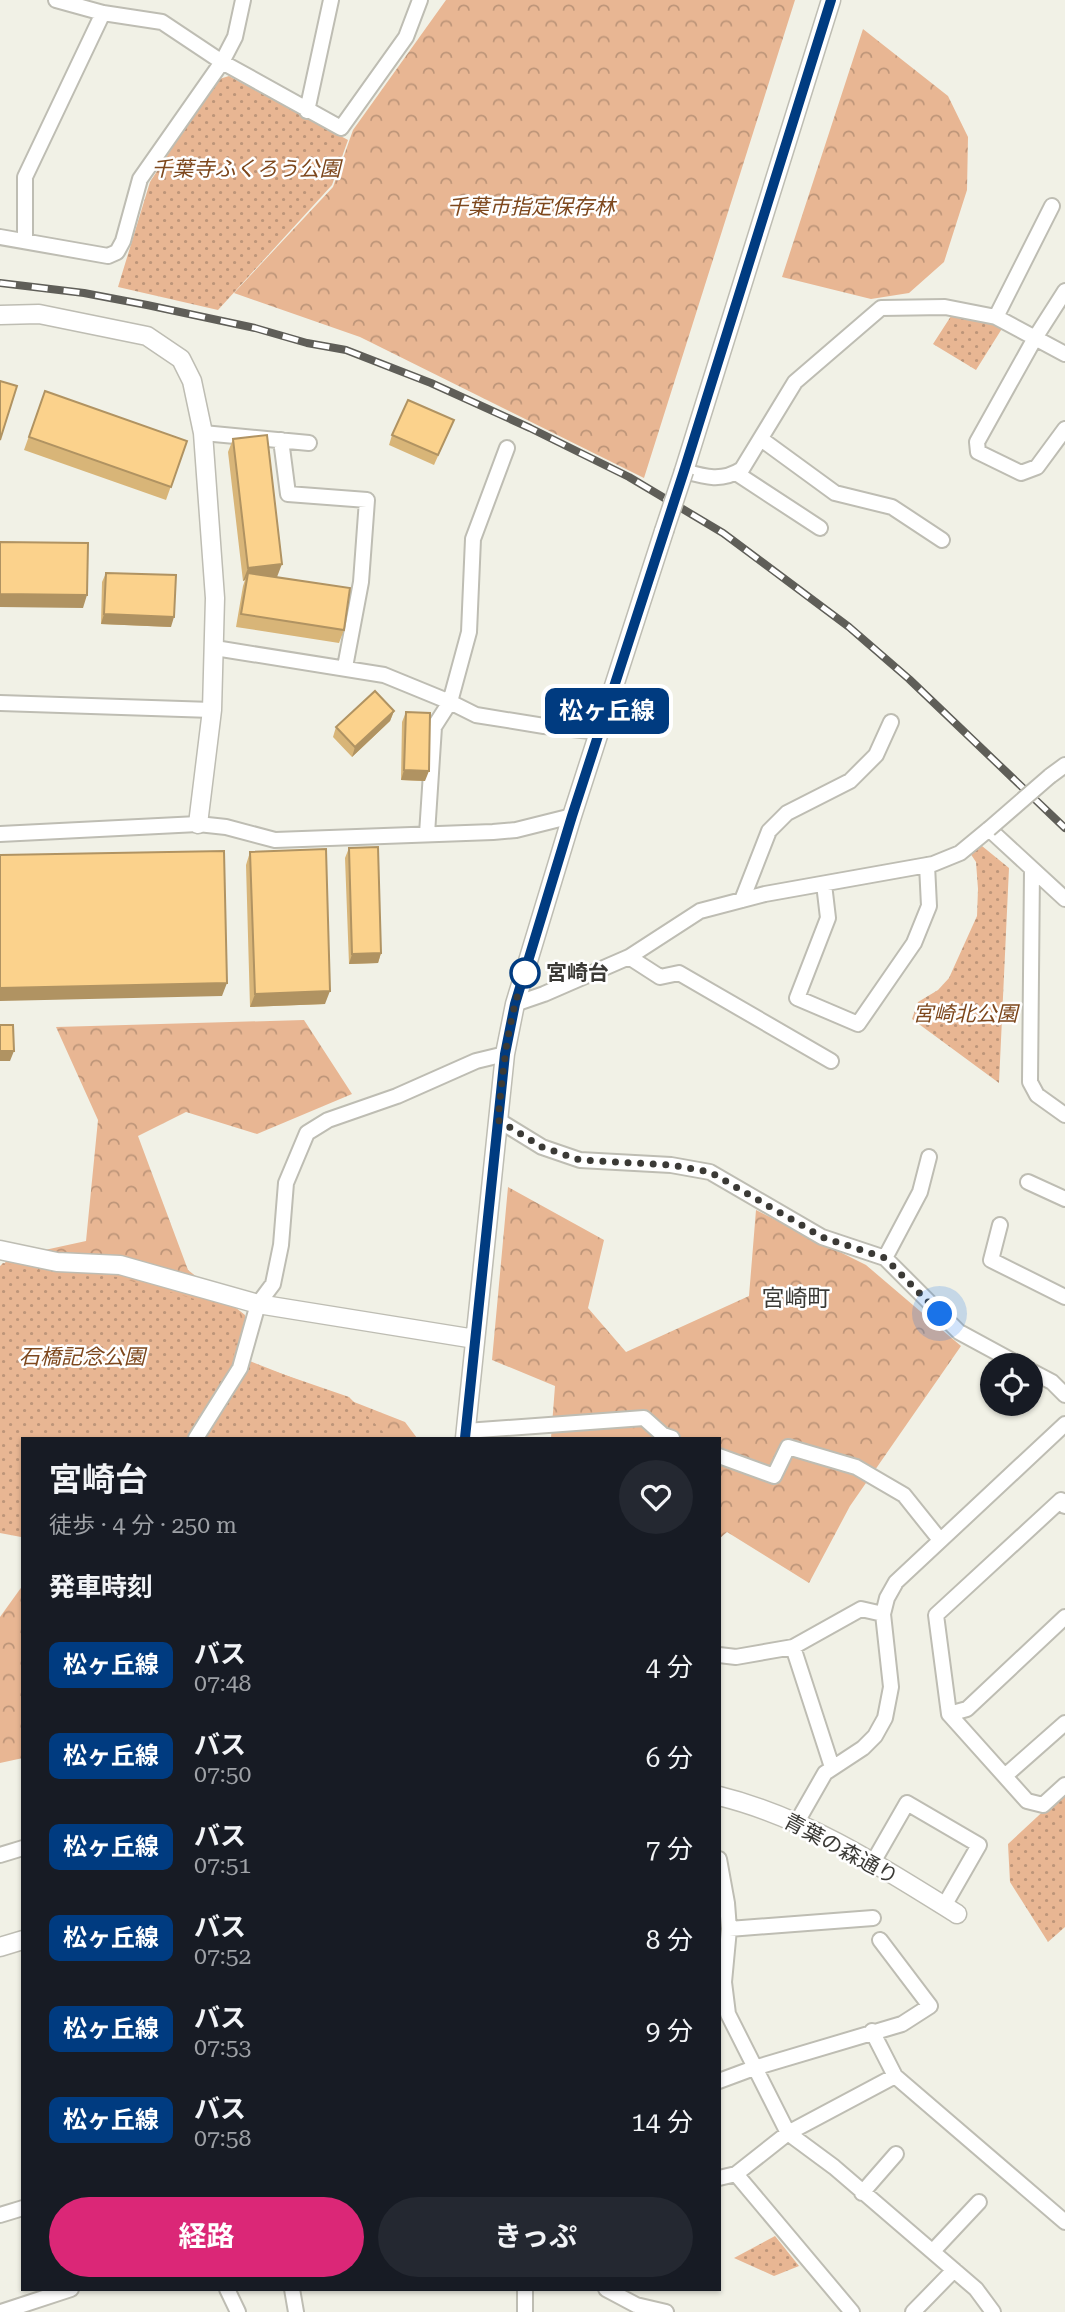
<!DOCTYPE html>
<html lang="ja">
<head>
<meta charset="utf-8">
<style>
	body { margin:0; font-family:"Roboto Serif","Noto Sans JP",serif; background:#242831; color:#f1f3f6; height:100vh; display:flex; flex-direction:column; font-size:26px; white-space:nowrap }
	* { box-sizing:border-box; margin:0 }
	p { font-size:23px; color:#9ea1a6 }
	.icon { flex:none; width:38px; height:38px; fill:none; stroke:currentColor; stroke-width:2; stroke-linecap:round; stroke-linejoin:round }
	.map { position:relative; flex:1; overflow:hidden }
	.panel { position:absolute; left:21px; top:1437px; width:700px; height:854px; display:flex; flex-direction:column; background:#171b24; border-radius:0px; box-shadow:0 2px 5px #0004 }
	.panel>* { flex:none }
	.badge { padding:0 14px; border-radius:10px; font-size:24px; line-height:46px }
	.buttons { position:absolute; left:980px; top:1353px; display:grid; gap:14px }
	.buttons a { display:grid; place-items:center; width:63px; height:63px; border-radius:50%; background:#171b24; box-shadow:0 2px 5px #0004; font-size:35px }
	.you { position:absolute; width:35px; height:35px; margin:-18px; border:5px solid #fff; border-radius:50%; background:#1a73e8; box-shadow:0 0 0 10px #1a73e833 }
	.map>.badge { position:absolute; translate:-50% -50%; box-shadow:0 0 0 4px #fff }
	h2 { padding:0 28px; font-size:26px; line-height:63px }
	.round { display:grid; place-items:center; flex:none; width:74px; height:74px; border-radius:37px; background:#242831 }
	.head { display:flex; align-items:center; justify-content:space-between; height:119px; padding:0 28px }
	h1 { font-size:33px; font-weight:700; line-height:52px }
	.primary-button { display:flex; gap:14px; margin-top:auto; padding:14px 28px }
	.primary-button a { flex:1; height:80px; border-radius:42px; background:#db2777; color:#fff; font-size:28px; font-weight:700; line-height:80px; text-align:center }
	.primary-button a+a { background:#242831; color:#f1f3f6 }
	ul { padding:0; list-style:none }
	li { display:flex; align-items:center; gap:21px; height:91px; padding:0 28px }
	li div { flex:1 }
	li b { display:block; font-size:26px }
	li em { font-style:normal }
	li .badge { min-width:77px; font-weight:700; text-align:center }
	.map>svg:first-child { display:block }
	.forest { fill:url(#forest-crowns) }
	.park { fill:url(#park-dots) }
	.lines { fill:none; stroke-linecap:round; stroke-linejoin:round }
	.minor-casing { stroke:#bebdb3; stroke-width:18 }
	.tertiary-casing { stroke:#bebdb3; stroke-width:21 }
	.minor { stroke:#fff; stroke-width:14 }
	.tertiary { stroke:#fff; stroke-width:18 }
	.rail-casing { stroke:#5f5e58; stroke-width:8 }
	.rail { stroke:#fff; stroke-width:5; stroke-dasharray:16; stroke-linecap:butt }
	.minor-bridge-casing { stroke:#bebdb3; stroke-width:18; stroke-linecap:butt }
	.tertiary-bridge-casing { stroke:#bebdb3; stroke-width:21; stroke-linecap:butt }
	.minor-bridge { stroke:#fff; stroke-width:14 }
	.tertiary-bridge { stroke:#fff; stroke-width:18 }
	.wall { fill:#d8b578 }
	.shaded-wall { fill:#b09362 }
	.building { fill:#fbd28c; stroke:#b09362; stroke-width:2 }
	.line-casing { stroke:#fff; stroke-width:16 }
	.line { stroke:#003b80; stroke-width:10 }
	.walk { stroke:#3b3a36; stroke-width:7; stroke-dasharray:0 12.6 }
	.stop-dot { fill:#fff; stroke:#003b80; stroke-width:3.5 }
	.labels { text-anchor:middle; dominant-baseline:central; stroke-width:5; stroke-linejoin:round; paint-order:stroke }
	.park-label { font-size:21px; font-style:italic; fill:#7d471c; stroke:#fff }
	.stop-label { font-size:21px; font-weight:bold; fill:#3b3a36; stroke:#fff; text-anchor:start }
	.street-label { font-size:21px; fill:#3b3a36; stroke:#fff }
	.neighbourhood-label { font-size:23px; fill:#3b3a36; stroke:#fff }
</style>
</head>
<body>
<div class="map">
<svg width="1065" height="2312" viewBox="0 0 1065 2312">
	<defs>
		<pattern id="forest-crowns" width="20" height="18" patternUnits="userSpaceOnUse" patternTransform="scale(1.75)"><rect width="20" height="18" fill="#e8b693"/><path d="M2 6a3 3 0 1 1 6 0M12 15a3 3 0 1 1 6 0" fill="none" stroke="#bd9579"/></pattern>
		<pattern id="park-dots" width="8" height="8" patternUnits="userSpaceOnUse" patternTransform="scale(1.75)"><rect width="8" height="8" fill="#e8b693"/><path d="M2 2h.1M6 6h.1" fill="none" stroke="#bd9579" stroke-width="1.8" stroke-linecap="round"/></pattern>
	</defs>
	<rect width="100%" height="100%" fill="#f1f1e6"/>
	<path class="forest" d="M446,0H795L644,478L360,337L234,293L333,187L353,130Z
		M863,29L948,96L968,137L967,190L944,262L909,293L871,299L782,277Z
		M304,1020L352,1094L257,1134L186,1112L138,1136L188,1270L245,1315L247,1360L405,1422L417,1438H23L0,1271L8,1258L86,1241L98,1120L56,1027Z
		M508,1187L604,1240L588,1308L626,1352L749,1296L756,1210L866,1265L961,1346L850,1506L809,1583L727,1532L719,1539V1438H551L555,1386L492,1360Z
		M23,1585V1758L0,1763V1617Z"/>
	<path class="park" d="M229,76L348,140L332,185L218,310L118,287L150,182L216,80Z
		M953,313L1003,327L976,370L933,344Z
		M982,846L1009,868L999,1083L912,1019L918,1002L938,990L949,978L977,916L978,889L976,862L970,853Z
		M3,1263L38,1270L117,1277L240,1312L233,1357L349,1397L389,1438H23V1542L21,1537L0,1533V1266Z
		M1065,1791V1927L1048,1942L1010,1882L1008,1844Z
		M775,2236L799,2266L774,2276L734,2258Z"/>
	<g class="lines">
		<defs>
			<path id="minor" d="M56,0L103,13L162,22L222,62L341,128L406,37L420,0
				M307,111L331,0
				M0,237L108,256L117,252L123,241L140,179L222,62L235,37L243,0
				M25,240V177L103,13
				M1065,291L1035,338L977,442L978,452L1021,473L1037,467L1065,429
				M996,317L1052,206
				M203,433L309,443
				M761,439L835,493L892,507L942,540
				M281,440L288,494L367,500L361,582L345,667
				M684,471C705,477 722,482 742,469L795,382L881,308L945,307L996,317L1065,354
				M736,473L820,528
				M215,648L384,675L450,702L476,715L544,726L600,732
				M0,703L212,710
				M1050,776L1065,765
				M0,834L198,824L226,827L275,840L493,832L516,830L572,816
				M427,834L434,727L450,702L469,632L473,539L507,448
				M1032,869L1030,1082L1037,1095L1065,1115
				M824,884L828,918L797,998L858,1024L914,943L929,906L927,865
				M742,900L769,831L787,813L850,781L876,755L891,722
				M629,957L660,977L679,973L831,1061
				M515,1004L544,994L629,957L700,911L765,894L933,864L960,853L989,829L1065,899
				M498,1120L542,1147L580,1160L671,1165L710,1172L822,1237L885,1258L959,1332L1020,1365
				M1028,1182L1065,1199
				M1000,1225L991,1260L1065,1297
				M885,1258L920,1192L929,1157
				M1031,1371L1052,1382L1065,1395
				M466,1431L644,1418L663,1435L672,1438
				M196,1438L240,1368L258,1304L273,1284L281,1245L286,1183L307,1133L328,1120L397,1096L476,1061L505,1054
				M719,1456L774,1476L788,1447L856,1467L904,1495L940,1540
				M1065,1506L1061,1500L936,1615L949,1714L1027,1801L1043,1805L1065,1785
				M793,1647L832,1767
				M719,1655L736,1657L793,1647L861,1609L883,1614
				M949,1714L967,1709L1065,1617
				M1006,1775L1065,1723
				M797,1822L825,1773L863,1748L875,1736L885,1718L891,1687L883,1614L887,1598L896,1582L1065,1424
				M0,1855L23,1848
				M719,1859L727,1903L729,1929L724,1982L728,2014L788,2133L834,2167L976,2289L993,2312
				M872,1864L907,1803L979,1845L944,1906
				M729,1929L873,1918
				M872,2031L895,2076
				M719,2081L754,2068L902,2024L930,2006L880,1940
				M719,2178L736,2174
				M862,2193L896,2154
				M0,2215L23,2208
				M933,2251L979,2202
				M227,2289L238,2312
				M292,2289L296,2312
				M606,2289L636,2305L666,2312
				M1,2312L71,2289
				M525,2312V2289
				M852,2312L736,2174L788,2133L895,2076L1065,2222
				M913,2312L954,2270"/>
			<path id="tertiary" d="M0,315L39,314L147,336L181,359L192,381L203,433L215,598L212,710L198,824
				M684,471L831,0
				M0,1250L57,1262L120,1265L258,1304L475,1339
				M465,1438L505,1054L515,1004L572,816L664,531
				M719,1796C805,1817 882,1867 957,1914
				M0,1947L23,1940"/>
		</defs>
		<use href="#minor" class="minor-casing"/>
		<use href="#tertiary" class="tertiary-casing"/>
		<use href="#minor" class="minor"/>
		<use href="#tertiary" class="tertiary"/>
		<defs>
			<path id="rail" d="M0,283L84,293L147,305L255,328L307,343L346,350L431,383L530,428L629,477L723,533L849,627L909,679L1065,828"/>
		</defs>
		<use href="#rail" class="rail-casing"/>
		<use href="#rail" class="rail"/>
		<defs>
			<path id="minor-bridge" d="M989,829L1050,776"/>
			<path id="tertiary-bridge" d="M664,531L684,471"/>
		</defs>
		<use href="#minor-bridge" class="minor-bridge-casing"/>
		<use href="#tertiary-bridge" class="tertiary-bridge-casing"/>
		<use href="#minor-bridge" class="minor-bridge"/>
		<use href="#tertiary-bridge" class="tertiary-bridge"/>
	</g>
	<path class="wall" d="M45,391L187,441L166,500L24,450Z
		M454,420L434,465L389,445L392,435Z
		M233,439L277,577H275L344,630L339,643L236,627L243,586L245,580L243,581L228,452Z
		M106,573L171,627L101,624L102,582Z
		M394,711L390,721L352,757L333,737L336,727Z
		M406,712L425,781L401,780L402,722Z
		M349,848L381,953L378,963L349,964L345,858Z
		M250,852L325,1004L250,1007L246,865Z"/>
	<path class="shaded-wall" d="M282,564L277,577L246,580L248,573L245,580L243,581L248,568Z
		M0,594L87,595L83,608L0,607Z
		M104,614L174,617L171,627L101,624Z
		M394,711L390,721L352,757L355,747Z
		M404,770L429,771L425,781L401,780Z
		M381,953L378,963L349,964L352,954Z
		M227,983L222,996L0,1001V988Z
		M330,991L325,1004L250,1007L255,994Z
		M0,1051H14L10,1061H0Z"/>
	<path class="building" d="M0,381L17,386L0,440Z
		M45,391L187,441L171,487L29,437Z
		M408,400L454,420L438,455L392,435Z
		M267,435L282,564L248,568L233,439Z
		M0,542L88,543L87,595L0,594Z
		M106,573L176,575L174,617L104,614Z
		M248,573L350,588L344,630L241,614Z
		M375,691L394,711L355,747L336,727Z
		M406,712L430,713L429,771L404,770Z
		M378,847L381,953L352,954L349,848Z
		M326,849L330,991L255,994L250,852Z
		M224,851L227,983L0,988V855Z
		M0,1025H13L14,1051H0Z"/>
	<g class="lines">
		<defs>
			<path id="line" d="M465,1438L505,1054L515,1004L572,816L684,471L831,0"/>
		</defs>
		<use href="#line" class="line-casing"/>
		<use href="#line" class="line"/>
		<path class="walk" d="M525,973C507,1020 503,1071 498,1120L542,1147L580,1160L671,1165L710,1172L822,1237L885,1258L940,1314"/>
	</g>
	<circle class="stop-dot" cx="525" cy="973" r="14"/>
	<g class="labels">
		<g class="park-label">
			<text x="246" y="169">千葉寺ふくろう公園</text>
			<text x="531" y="207">千葉市指定保存林</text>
			<text x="965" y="1014">宮崎北公園</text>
			<text x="82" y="1357">石橋記念公園</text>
		</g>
		<g class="stop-label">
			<text x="546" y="973">宮崎台</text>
		</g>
		<g class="street-label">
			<text transform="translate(841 1849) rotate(28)">青葉の森通り</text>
		</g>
		<g class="neighbourhood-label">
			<text x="796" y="1298">宮崎町</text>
		</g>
	</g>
</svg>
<div class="buttons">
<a><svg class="icon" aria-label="locate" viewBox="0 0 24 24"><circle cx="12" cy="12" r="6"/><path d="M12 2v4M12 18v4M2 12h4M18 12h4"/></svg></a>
</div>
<div class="you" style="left:940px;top:1314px"></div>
<b class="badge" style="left:607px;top:711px;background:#003b80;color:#fff">松ヶ丘線</b>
<section class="panel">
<div class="head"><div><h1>宮崎台</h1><p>徒歩 · 4 分 · 250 m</p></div><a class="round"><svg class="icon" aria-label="heart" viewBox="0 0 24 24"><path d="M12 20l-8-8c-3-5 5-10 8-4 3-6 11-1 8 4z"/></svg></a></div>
<h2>発車時刻</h2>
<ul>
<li><span class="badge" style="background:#003b80;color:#fff">松ヶ丘線</span><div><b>バス</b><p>07:48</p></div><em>4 分</em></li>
<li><span class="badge" style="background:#003b80;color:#fff">松ヶ丘線</span><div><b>バス</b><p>07:50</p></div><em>6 分</em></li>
<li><span class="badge" style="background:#003b80;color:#fff">松ヶ丘線</span><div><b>バス</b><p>07:51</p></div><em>7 分</em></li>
<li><span class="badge" style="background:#003b80;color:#fff">松ヶ丘線</span><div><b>バス</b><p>07:52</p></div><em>8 分</em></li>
<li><span class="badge" style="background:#003b80;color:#fff">松ヶ丘線</span><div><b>バス</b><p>07:53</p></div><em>9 分</em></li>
<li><span class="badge" style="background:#003b80;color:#fff">松ヶ丘線</span><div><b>バス</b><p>07:58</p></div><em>14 分</em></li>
</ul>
<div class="primary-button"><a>経路</a><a>きっぷ</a></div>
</section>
</div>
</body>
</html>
